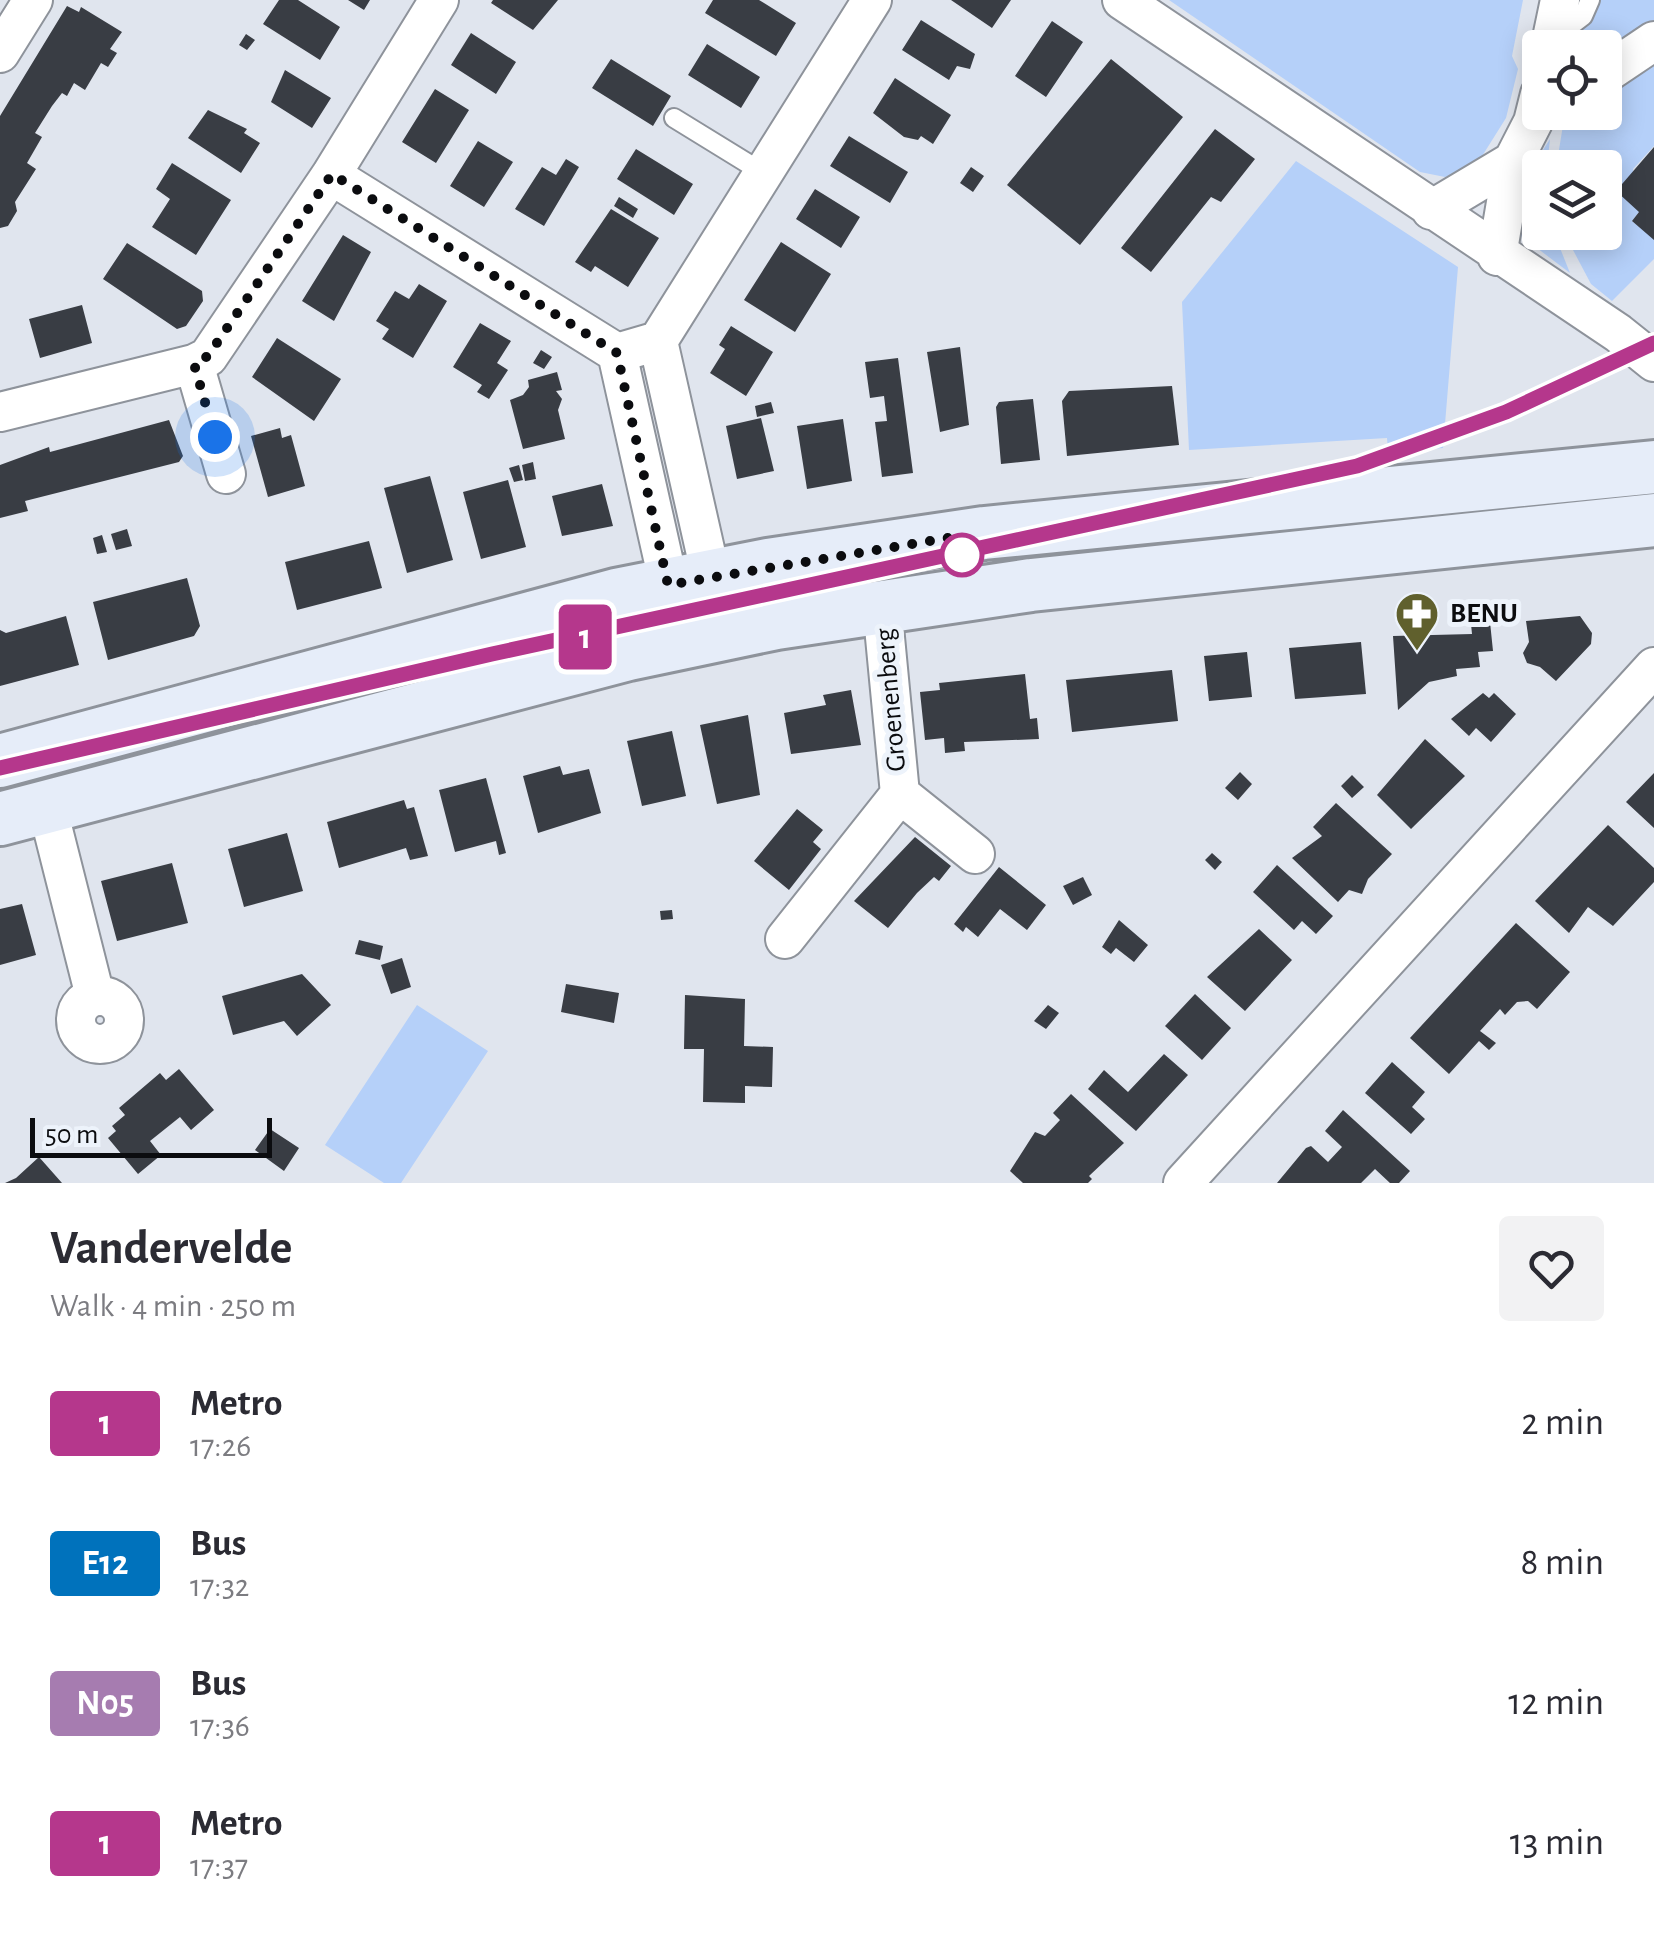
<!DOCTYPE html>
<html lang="en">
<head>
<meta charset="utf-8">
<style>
	body { margin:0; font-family:"Alegreya Sans",sans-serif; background:#f2f2f3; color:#2b2b33; height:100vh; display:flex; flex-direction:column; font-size:38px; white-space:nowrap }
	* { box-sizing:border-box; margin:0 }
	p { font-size:32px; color:#7c7c81 }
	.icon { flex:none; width:55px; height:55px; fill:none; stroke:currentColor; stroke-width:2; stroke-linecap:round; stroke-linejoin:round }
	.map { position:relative; height:1183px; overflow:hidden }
	.drawer { display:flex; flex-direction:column; background:#fff; flex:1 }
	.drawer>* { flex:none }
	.badge { padding:0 20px; border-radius:8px; font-size:35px; line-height:65px }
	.fabs { position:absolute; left:1522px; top:30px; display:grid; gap:20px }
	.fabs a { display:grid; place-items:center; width:100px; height:100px; border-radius:10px; background:#fff; box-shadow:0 5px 25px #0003; font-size:50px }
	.scale { position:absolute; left:30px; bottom:25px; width:242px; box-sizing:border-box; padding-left:10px; border:5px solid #0b0c0f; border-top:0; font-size:28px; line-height:35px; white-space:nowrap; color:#0b0c0f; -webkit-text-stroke:8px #edf3fb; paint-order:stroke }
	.you { position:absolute; width:50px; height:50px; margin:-25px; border:8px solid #fff; border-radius:50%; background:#1a73e8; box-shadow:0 0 0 15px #1a73e833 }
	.map>.badge { position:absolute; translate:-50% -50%; box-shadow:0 0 0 5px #fff }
	.round { display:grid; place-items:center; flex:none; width:105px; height:105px; border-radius:10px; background:#f2f2f3 }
	.summary { display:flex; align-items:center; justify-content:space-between; height:170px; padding:0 50px }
	h1 { font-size:48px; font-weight:700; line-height:75px }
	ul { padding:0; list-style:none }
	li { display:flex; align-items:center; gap:30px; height:140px; padding:0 50px }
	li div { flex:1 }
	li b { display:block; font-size:38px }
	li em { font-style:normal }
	li .badge { min-width:110px; font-weight:700; text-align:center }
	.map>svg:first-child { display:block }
	.green { fill:#b5d0f9 }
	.building { fill:#393d44 }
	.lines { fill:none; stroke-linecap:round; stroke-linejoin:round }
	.lane-casing { stroke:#8e939b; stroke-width:22 }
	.street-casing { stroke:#8e939b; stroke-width:42 }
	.secondary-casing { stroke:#8e939b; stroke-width:58 }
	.lane { stroke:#fff; stroke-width:18 }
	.street { stroke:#fff; stroke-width:38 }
	.secondary { stroke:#e6edf9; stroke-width:52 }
	.line-casing { stroke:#fff; stroke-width:22 }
	.line { stroke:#b5378c; stroke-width:15 }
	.walk { stroke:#0b0c0f; stroke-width:10; stroke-dasharray:0 18 }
	.stop-dot { fill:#fff; stroke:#b5378c; stroke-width:5 }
	.labels { text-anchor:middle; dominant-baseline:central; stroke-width:10; stroke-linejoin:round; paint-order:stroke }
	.poi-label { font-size:28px; font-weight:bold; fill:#0b0c0f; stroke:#edf3fb; text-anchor:start }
	.street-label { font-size:28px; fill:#0b0c0f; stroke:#edf3fb }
</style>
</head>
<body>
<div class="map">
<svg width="1654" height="1183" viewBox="0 0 1654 1183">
	<rect width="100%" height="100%" fill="#e0e5ee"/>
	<path class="green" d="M1169,0H1523L1512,56L1518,69L1506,118L1479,161L1466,170L1445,177L1420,172Z
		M1601,0H1654V28L1605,67V48H1576L1579,32Z
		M1654,51V146L1633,169L1639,212L1632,221L1654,239V259L1612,301L1591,284L1564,233L1605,232V168H1556L1565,113L1605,112V83Z
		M1550,139L1547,167L1540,168V232L1554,233L1570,273L1517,233L1519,188Z
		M1296,161L1458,267L1443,448L1388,452L1387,438L1189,450L1182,302Z
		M417,1005L488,1051L401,1183H384L325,1145Z"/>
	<path class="building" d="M279,0H298L340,27L320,60L263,24Z
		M348,0H370L364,10Z
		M493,0H558L533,30L491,3Z
		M713,0H759L796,23L776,56L705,13Z
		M951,0H1011L992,28Z
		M67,6L79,12L81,7L122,32L110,49L117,53L108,67L101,63L85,90L74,83L67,96L62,93L52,106L35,133L42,137L27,163L36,169L15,202L17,211L8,226L0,228V116Z
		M921,20L975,54L970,69L957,66L949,80L902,50Z
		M1052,21L1083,42L1046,97L1015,76Z
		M471,33L516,62L496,94L451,65Z
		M246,34L255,40L247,50L239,45Z
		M707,44L760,77L741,108L688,75Z
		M611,59L671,96L653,126L592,88Z
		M1111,59L1183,117L1080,245L1007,185Z
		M285,70L331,98L312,128L271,102Z
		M895,78L951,115L933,144L921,136L918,140L904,137L873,113Z
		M435,89L469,110L436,163L402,142Z
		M208,110L247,129L244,133L260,143L241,173L188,138Z
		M1215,129L1255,159L1221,202L1211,197L1151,272L1121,248Z
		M849,136L908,172L890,203L830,166Z
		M478,141L513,162L484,207L450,186Z
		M1654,147V240L1632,221L1639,212L1616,191Z
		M636,149L693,184L674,215L617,179Z
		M566,159L579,167L544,226L515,209L542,167L556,175Z
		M172,163L231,200L196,255L152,227L170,199L156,189Z
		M971,167L984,176L973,192L960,183Z
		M815,189L860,217L841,248L796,219Z
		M619,197L638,209L633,218L614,206Z
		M611,209L659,238L628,287L595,266L591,272L575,262Z
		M343,235L371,252L334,321L302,301Z
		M781,242L831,274L795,332L744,300Z
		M127,243L202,291L203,301L186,326L177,329L103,279Z
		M419,284L447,301L413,358L382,339L389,329L376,321L395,291L409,299Z
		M82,305L92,343L40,358L29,319Z
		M480,323L511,341L497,363L508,370L489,399L477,392L482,385L453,367Z
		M731,326L773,352L746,396L710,373L725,349L719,345Z
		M277,338L341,379L314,421L252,377Z
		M960,347L969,425L940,432L927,352Z
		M541,350L552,357L544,369L533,363Z
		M898,358L913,473L882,477L875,422L887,421L884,396L870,398L865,362Z
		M557,372L562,390L556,391L562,399L558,410L565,439L523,449L510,400L523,395L529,387L528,380Z
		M1172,386L1179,445L1067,456L1062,401L1069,391Z
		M1033,399L1040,460L1001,464L996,407L999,402Z
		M771,402L774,413L757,417L755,406Z
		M761,418L774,471L737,479L726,426Z
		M843,419L852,481L807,489L797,426Z
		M169,420L183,456L179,462L25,501L28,511L0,518V465L49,447L50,452Z
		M280,428L282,438L291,435L305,486L268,497L251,436Z
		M533,462L536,479L525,481L522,465Z
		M519,465L523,480L514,482L509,468Z
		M430,476L453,560L407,573L384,488Z
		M508,480L526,547L481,559L463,492Z
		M602,484L613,526L562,536L552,496Z
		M127,529L132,546L116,550L111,534Z
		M102,535L107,552L97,554L93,538Z
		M369,541L382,588L297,610L285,562Z
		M187,578L200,626L194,636L108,660L93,602Z
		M66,616L79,665L0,686V630L6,633Z
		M1580,616L1592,633L1591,644L1556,681L1540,667L1527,663L1523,653L1529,642L1526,621Z
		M1490,622L1493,651L1478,652L1480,667L1456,669L1457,676L1429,682L1398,710L1393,636L1472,634L1471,624Z
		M561,637L563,646L540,651L538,642Z
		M1361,642L1366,694L1295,699L1289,648Z
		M1247,652L1252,697L1209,701L1204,656Z
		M1172,670L1178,721L1072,732L1066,680Z
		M1025,674L1030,719L1037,718L1039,739L964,742L965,751L945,753L944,738L925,740L920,692L940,690L939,683Z
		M851,690L861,745L791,754L784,713L826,705L823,695Z
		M1483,693L1489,698L1494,693L1516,714L1491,742L1476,728L1469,736L1451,719Z
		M748,715L760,795L717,804L700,725Z
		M672,731L686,796L642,806L627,741Z
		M1425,739L1465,776L1411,829L1377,795Z
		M560,766L563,775L589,769L601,813L538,833L523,776Z
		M1240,772L1252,784L1238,800L1225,788Z
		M1654,773V828L1626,802Z
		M1352,775L1364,787L1352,798L1341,786Z
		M486,778L506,853L499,855L496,841L455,852L439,790Z
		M404,800L407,809L414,807L428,856L410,860L406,848L339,868L327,822Z
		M1336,803L1392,854L1368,879L1362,894L1349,890L1338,902L1292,858L1322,836L1313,827Z
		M797,809L823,830L813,842L821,849L789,890L754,861Z
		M1608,825L1654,868V882L1613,926L1588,907L1569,933L1535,901Z
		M287,833L303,891L244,907L228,849Z
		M915,837L951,866L939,881L934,877L917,893L888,928L854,901Z
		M1212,853L1222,862L1215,870L1205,860Z
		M172,863L188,923L117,941L101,881Z
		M1277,865L1333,916L1316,934L1302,921L1294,930L1253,892Z
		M999,867L1046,905L1027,930L1000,909L978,937L966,927L963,932L954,924Z
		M1083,877L1092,895L1073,905L1063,886Z
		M22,904L36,955L0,965V909Z
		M672,910L673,919L661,920L660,911Z
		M1119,920L1148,945L1134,962L1116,948L1111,954L1102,947Z
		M1516,923L1570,972L1537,1009L1528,1001L1517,1002L1505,1015L1500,1009L1480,1031L1496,1043L1489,1050L1479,1041L1449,1074L1410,1038Z
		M1259,929L1292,960L1245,1011L1207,977Z
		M359,940L383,946L380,960L355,954Z
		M402,958L411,987L391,994L381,965Z
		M302,974L331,1005L297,1036L284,1021L233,1035L222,996Z
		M566,984L619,993L614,1023L561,1012Z
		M1195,994L1231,1028L1202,1060L1165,1026Z
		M685,995L745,999L744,1046L773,1047L772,1087L745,1086V1103L703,1102L704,1049H684Z
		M1048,1005L1059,1013L1046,1029L1034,1021Z
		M1164,1054L1188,1075L1136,1131L1088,1089L1104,1070L1128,1092Z
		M1392,1062L1425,1092L1412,1107L1425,1119L1411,1134L1365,1093Z
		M179,1069L214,1110L191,1130L180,1117L150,1141L161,1155L138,1174L108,1138L116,1131L112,1126L125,1115L119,1108L160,1073L166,1080Z
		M1071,1094L1124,1143L1089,1176L1092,1179L1088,1183H1023L1010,1171L1035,1132L1045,1136L1060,1120L1053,1113Z
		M1343,1110L1410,1171L1399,1183H1390L1375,1169L1361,1183H1277L1306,1148L1311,1146L1328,1162L1342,1147L1325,1131Z
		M270,1129L299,1148L284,1171L255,1150Z
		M39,1157L62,1183H5L16,1178Z"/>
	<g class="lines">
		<defs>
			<path id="lane" d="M1557,36L1583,16L1590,0
				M674,118L765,174"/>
			<path id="street" d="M1122,0L1618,333L1654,362
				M1550,48L1560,0
				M0,53L33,0
				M1605,74L1654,41
				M331,175L617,353
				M1431,210L1513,161
				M1497,256L1513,161L1533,122L1540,94
				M658,341L711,576
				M617,353L658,341L872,0
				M617,353L669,585
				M194,364L208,357L331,175L439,0
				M0,412L194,364L226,474
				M900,794L975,854
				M47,806L95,996
				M785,939L900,794L882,606
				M76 1020a24 24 0 1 1 48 0a24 24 0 1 1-48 0Z
				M1183,1183L1654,667"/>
			<path id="secondary" d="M0,761L616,595L768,565L984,533L1654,467
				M0,819L628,654L776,623L1031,585L1654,520"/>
		</defs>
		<use href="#lane" class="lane-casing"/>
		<use href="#street" class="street-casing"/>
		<use href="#secondary" class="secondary-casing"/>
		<use href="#lane" class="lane"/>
		<use href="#street" class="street"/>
		<use href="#secondary" class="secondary"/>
	</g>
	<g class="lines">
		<defs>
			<path id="line" d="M0,768L492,654L1357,466L1506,412L1654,343"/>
		</defs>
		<use href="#line" class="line-casing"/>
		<use href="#line" class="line"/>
		<path class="walk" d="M215,437L194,364L208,356L332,174L617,353L668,585L948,538L962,555"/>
	</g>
	<defs>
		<symbol id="pharmacy-pin" viewBox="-11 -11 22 30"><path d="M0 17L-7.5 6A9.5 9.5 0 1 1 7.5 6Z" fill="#60602d" stroke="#edf3fb"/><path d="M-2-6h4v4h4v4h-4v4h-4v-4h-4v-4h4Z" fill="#fff"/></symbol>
	</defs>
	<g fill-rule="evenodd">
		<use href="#pharmacy-pin" x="1392" y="589" width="50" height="68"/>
	</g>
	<circle class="stop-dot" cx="962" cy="555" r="20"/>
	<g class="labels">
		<g class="poi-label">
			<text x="1450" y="614">BENU</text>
		</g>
		<g class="street-label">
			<text transform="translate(891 700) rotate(-95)">Groenenberg</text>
		</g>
	</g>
</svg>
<div class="fabs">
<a><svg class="icon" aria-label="locate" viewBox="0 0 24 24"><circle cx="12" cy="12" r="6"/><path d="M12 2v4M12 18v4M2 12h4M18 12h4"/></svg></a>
<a><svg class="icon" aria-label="layers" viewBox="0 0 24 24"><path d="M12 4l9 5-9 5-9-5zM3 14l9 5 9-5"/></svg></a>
</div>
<div class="scale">50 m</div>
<div class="you" style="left:215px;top:437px"></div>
<b class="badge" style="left:585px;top:637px;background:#b5378c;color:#fff">1</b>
</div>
<section class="drawer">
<div class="summary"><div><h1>Vandervelde</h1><p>Walk · 4 min · 250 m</p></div><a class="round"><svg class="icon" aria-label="heart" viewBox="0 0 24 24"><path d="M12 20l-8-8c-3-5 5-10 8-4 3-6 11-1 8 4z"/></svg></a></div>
<ul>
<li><span class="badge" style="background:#b5378c;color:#fff">1</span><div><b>Metro</b><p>17:26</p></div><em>2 min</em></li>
<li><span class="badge" style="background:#0072bc;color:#fff">E12</span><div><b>Bus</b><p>17:32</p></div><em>8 min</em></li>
<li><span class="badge" style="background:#a67cb0;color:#fff">N05</span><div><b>Bus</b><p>17:36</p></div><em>12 min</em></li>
<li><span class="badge" style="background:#b5378c;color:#fff">1</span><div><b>Metro</b><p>17:37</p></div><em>13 min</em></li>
</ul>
</section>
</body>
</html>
